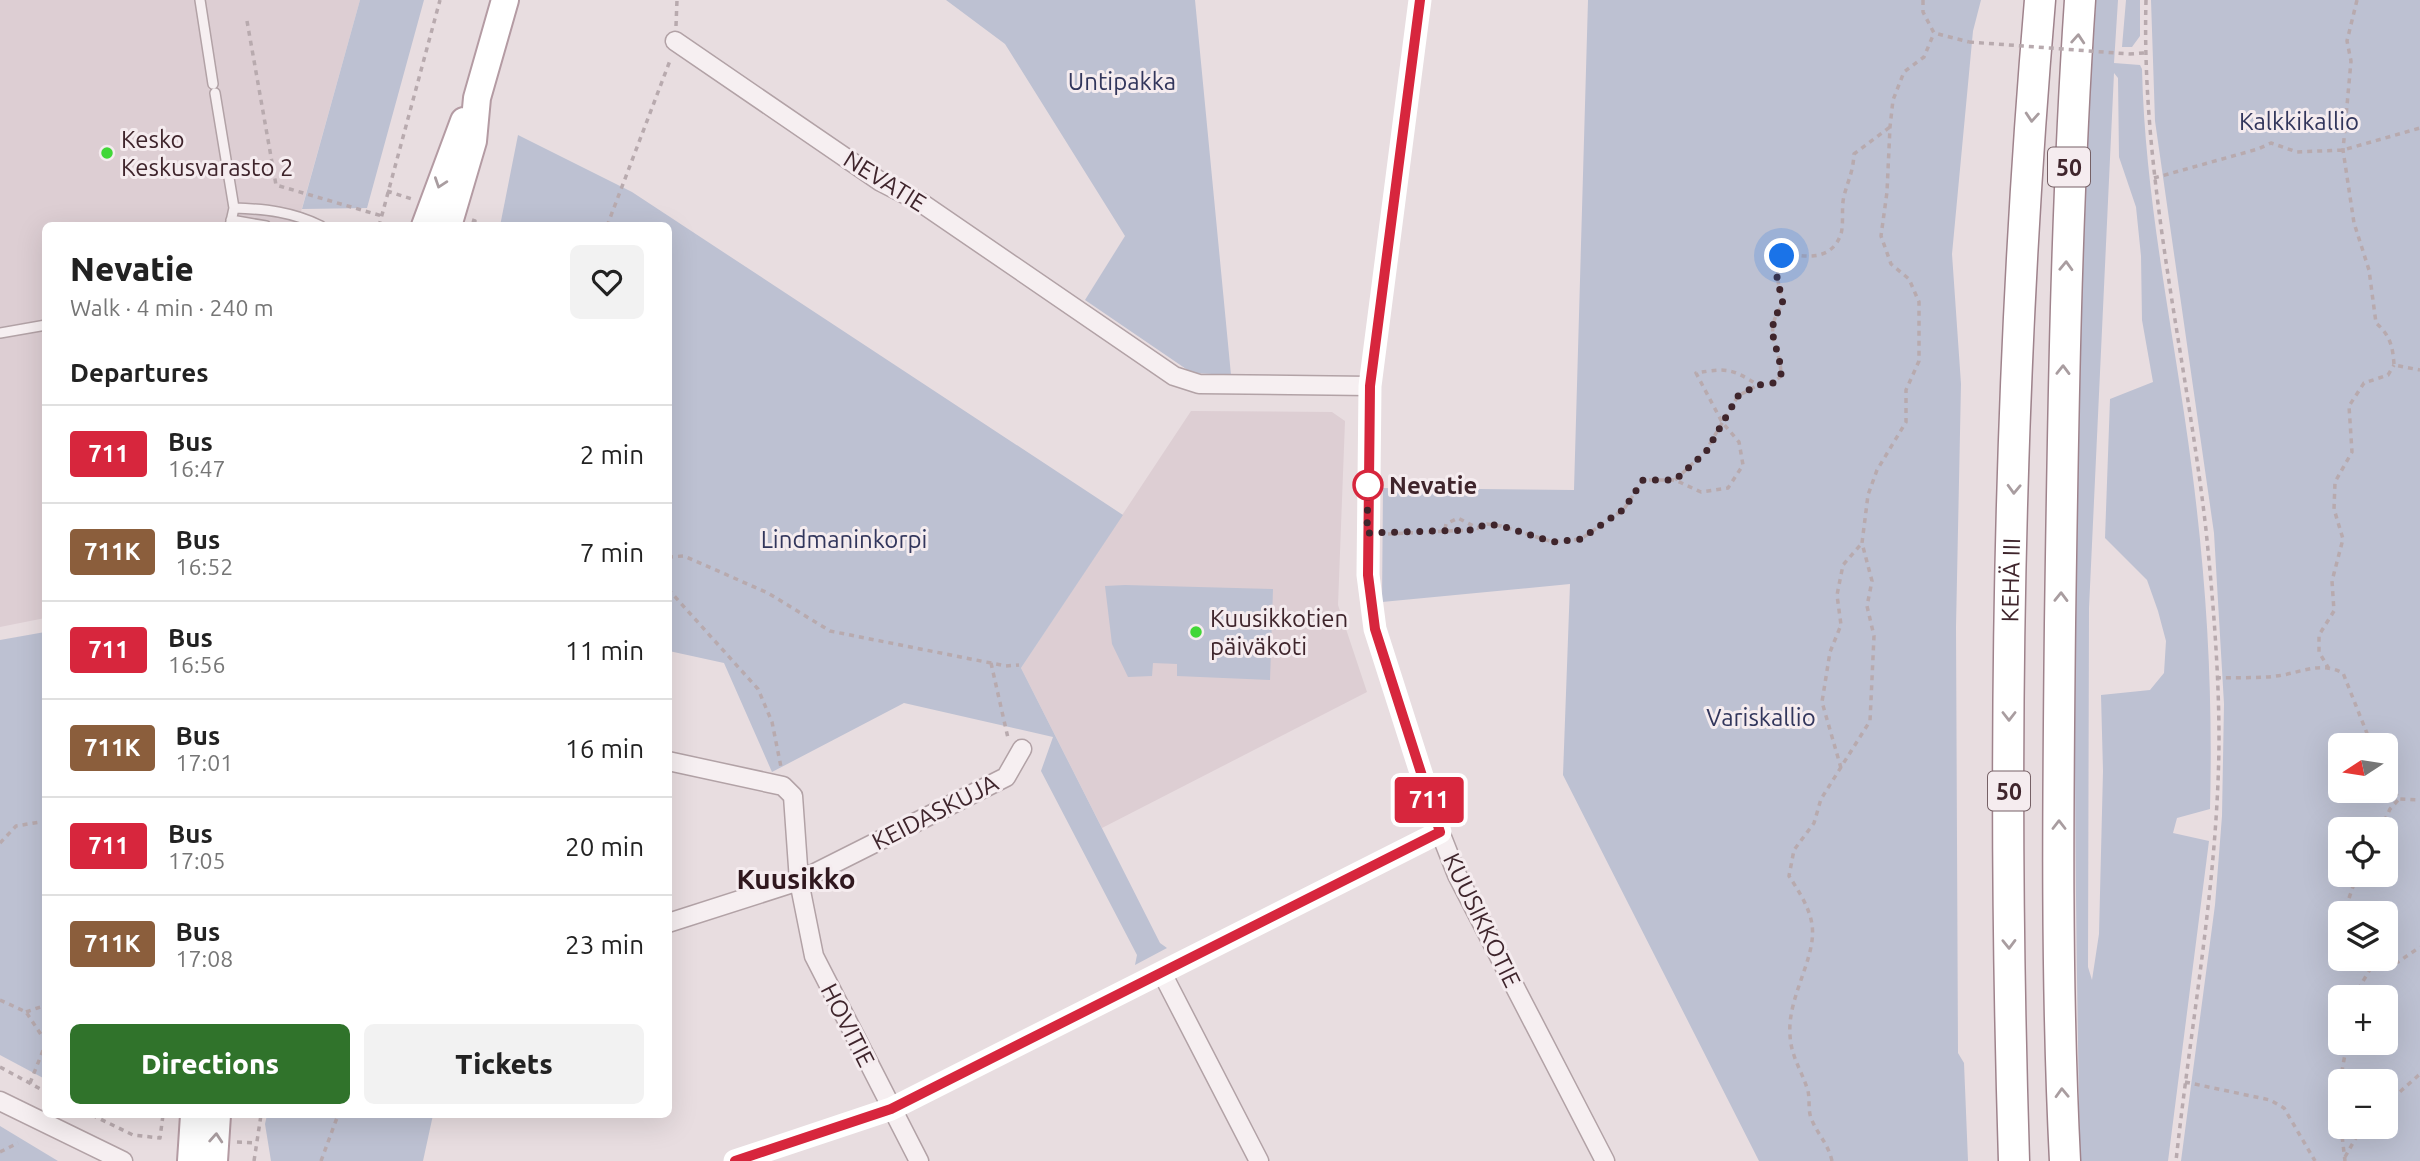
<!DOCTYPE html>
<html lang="en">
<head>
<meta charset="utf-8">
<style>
	body { margin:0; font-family:Ubuntu,sans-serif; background:#f2f2f2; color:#222; height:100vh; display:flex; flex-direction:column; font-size:26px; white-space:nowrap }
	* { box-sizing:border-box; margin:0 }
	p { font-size:23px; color:#767676 }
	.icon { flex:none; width:38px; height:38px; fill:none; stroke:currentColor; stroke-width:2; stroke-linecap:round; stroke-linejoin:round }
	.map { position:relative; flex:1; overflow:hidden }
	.panel { position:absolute; left:42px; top:222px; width:630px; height:896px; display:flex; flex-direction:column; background:#fff; border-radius:10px; box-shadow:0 7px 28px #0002 }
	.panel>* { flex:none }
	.badge { padding:0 14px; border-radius:5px; font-size:24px; line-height:46px }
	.needle { width:46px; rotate:258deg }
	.tools { position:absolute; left:2328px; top:733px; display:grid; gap:14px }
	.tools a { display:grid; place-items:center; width:70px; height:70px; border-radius:10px; background:#fff; box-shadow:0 7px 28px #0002; font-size:35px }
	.you { position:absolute; width:35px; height:35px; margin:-18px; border:5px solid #fff; border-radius:50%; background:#1a73e8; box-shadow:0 0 0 10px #1a73e833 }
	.map>.badge { position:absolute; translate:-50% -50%; box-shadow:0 0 0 4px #fff }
	h2 { padding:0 28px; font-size:26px; line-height:63px }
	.round { display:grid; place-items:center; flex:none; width:74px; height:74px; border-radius:10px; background:#f2f2f2 }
	.headline { display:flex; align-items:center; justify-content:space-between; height:119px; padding:0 28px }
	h1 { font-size:33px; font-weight:800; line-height:52px }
	.button { display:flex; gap:14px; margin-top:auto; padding:14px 28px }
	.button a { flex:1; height:80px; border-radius:10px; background:#30732b; color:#fff; font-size:28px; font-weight:800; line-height:80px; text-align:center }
	.button a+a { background:#f2f2f2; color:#222 }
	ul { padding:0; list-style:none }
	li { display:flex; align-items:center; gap:21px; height:98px; padding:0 28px; border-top:2px solid #e0e0e0 }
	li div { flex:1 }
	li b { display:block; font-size:26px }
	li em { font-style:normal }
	li .badge { min-width:77px; font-weight:700; text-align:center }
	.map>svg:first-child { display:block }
	.built { fill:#ddced3 }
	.green { fill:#bdc1d2; fill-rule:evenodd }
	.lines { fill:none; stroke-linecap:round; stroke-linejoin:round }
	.lane-casing { stroke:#b2a2a6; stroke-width:12 }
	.street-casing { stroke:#b2a2a6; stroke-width:21 }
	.primary-casing { stroke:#b49ba3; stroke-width:30 }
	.highway-casing { stroke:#9f838c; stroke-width:33 }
	.path { stroke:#b8aaae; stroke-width:3.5; stroke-dasharray:5 5; stroke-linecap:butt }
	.lane { stroke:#f6eff1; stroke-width:9 }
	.street { stroke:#f6eff1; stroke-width:18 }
	.secondary { stroke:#fff; stroke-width:23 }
	.primary { stroke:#fff; stroke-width:26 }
	.highway { stroke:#fff; stroke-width:30 }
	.path-bridge { stroke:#b8aaae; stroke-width:3.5; stroke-dasharray:5 5; stroke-linecap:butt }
	.oneway { stroke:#a99da0 }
	.line-casing { stroke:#fff; stroke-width:16 }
	.line { stroke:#d7263d; stroke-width:10 }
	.walk { stroke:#3f252c; stroke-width:7; stroke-dasharray:0 12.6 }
	.poi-dot { fill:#41d737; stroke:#f5ecef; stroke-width:2.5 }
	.stop-dot { fill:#fff; stroke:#d7263d; stroke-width:3.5 }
	.labels { text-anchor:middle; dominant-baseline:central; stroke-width:6; stroke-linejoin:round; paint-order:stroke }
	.shield { fill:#f5ecef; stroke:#766166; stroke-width:2 }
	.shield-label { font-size:23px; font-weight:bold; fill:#3f252c }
	.park-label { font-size:24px; fill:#32365c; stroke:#f5ecef }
	.poi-label { font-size:24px; fill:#3f252c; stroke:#f5ecef; text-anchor:start }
	.street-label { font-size:24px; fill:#3f252c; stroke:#f5ecef }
	.stop-label { font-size:24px; font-weight:bold; fill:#3f252c; stroke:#f5ecef; text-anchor:start }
	.quarter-label { font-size:28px; font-weight:bold; fill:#30181e; stroke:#f5ecef }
</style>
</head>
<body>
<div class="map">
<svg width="2420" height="1161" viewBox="0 0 2420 1161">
	<rect width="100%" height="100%" fill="#e8dde0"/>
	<path class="built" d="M0,0H360L297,226H46L45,618L0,627Z
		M1191,411L1332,412L1345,421L1338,605L1367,692L1102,828L1021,668Z"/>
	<path class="green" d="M360,0H424L367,208L302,209Z
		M946,0H1195L1231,375L1192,373L1085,300L1125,236L1005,44Z
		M1588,0H1981L1973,31L1952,254L1961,384L1956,627L1958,1053L1964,1063L1968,1161H1759L1563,775L1570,584L1382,602L1383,488L1574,490Z
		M2096,0H2118L2114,63L2140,65L2142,69C2145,204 2175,337 2192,470C2207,586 2213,693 2210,809L2177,818L2173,833L2209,841L2168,1161H2080C2073,774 2069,386 2096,0ZM2114,73L2118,78L2119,157L2136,207L2141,256L2142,320L2153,382L2110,399L2105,538L2147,580L2158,611L2166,641L2164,673L2150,690L2101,695L2103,771L2099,934L2092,980L2088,967L2089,608Z
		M2126,0H2140V36L2132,47H2122Z
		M2151,0H2420V1161H2181L2215,905L2222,816L2224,704L2214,533L2155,121ZM2340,746H2385V791H2340ZM2340,830H2385V875H2340ZM2340,914H2385V959H2340ZM2340,998H2385V1043H2340ZM2340,1082H2385V1127H2340Z
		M518,135L632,192L1123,515L1021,668L1160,943L1167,948L1135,965L1137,955L1041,771L1053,737L904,703L772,772L724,663L669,651L668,226H500Z
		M1125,585L1273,589L1270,680L1177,676V664L1153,663L1152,676L1128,677L1112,644L1105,586Z
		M45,632H46L45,1079L0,1055V640Z
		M267,1115H433L423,1161H271L265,1124Z
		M0,1126L58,1161H0Z"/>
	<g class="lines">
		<defs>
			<path id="lane" d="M200,0L213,84
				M215,93L234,208L230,226
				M234,208C266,209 293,212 321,226
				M231,220L266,226
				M0,333L46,325"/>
			<path id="street" d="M675,41L881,182L920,202L1174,376L1199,384L1370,386
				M668,761L783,786L793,796L799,881L814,956L919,1161
				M1440,832L1457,875L1605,1161
				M668,923L799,881L1006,777L1022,749
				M1162,973L1259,1161
				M0,1101L123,1161"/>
			<path id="primary" d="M425,226L464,121
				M448,226L473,141L477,98L505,0
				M191,1161L194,1115
				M214,1161L217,1115"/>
			<g id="highway">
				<path id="s1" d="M2014,1161C2002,775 2007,385 2040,0"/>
				<path d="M2065,1161C2056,982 2058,803 2060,624C2063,416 2066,208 2080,0"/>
			</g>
		</defs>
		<use href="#lane" class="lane-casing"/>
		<use href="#street" class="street-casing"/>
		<use href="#primary" class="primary-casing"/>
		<use href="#highway" class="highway-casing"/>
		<path class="path" d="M1923,0V12L1934,33L1969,42
			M2146,0C2141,179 2186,353 2206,530C2213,599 2219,671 2219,741C2218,881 2191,1022 2176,1161
			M2357,0L2347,41L2351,61L2343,150L2354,223L2369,270L2376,323C2390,335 2393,347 2394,365L2420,370
			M247,21L276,185L382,216
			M676,26L677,0
			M2129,54L2144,53
			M2154,178L2258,149L2271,143L2297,152L2343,150L2420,128
			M387,191L412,199
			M472,220L475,221L474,226
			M379,226L440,0
			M607,226L671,58
			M1675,480L1705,452L1738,396L1758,385L1773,383L1781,376C1781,344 1761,334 1783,304L1777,277L1782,256L1786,253C1807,258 1832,260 1841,234C1844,223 1841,208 1844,196C1848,180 1853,173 1854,154L1890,127
			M1445,529L1446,524L1458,518L1479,529
			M1388,534L1471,530L1487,524L1501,526L1553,542L1581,539L1624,509L1643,480H1675L1701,492L1728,488L1743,465L1739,442L1722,422L1696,373C1727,368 1731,368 1758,385
			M668,557L684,556L768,593L830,631L1006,666L1019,665
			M668,589L758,689L772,722L781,767
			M991,663L1008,738
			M2329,669L2319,652V635L2334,611L2332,581L2343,539L2334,509L2335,482L2352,452L2349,406L2364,383L2388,375L2394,365
			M2216,678C2238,677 2261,679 2283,675C2304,671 2322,662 2343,673L2372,746
			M1841,768L1822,702L1830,652L1841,625L1837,595L1843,565L1862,543
			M2385,774L2399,799L2420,800
			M2380,830L2390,809L2399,799
			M0,843L16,826L46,821
			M2354,914L2346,907L2357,875
			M2353,998L2372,966L2398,962L2420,947
			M0,1000L26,1012L46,1042
			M26,1012L46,1005
			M0,1067L46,1092
			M2185,1082L2270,1100L2284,1108L2315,1161
			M2340,1082L2347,1043
			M2340,1082V1111
			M30,1083L46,1043
			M2385,1105L2420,1074
			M92,1115L133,1135L160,1138L163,1115
			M2341,1127L2345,1161
			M237,1142L257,1143
			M0,1152L18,1143
			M2345,1157L2362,1127
			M254,1161L261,1115
			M321,1161L338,1115
			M1832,1161C1828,1143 1817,1134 1811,1118C1808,1110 1810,1100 1808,1091C1802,1071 1791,1057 1790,1035C1787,997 1817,957 1812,925C1810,908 1798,890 1789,876L1794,850L1814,823L1821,799L1870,721L1874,636L1867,606L1872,581L1862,543L1868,495L1877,470L1906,422V390L1919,361V302L1909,279L1891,264L1881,236L1887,192L1890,127L1893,100L1904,72L1924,57L1934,33"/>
		<use href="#lane" class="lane"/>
		<use href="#street" class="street"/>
		<path class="secondary" d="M735,1161L891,1109L1440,832L1375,629L1368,575L1370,386L1420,0"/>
		<use href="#primary" class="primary"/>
		<use href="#highway" class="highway"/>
		<path class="path-bridge" d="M1969,42L2129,54"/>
	</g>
	<defs><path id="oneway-chevron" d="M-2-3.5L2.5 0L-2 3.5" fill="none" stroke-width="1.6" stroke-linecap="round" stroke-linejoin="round" transform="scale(1.75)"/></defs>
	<g class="oneway">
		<use href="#oneway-chevron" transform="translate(2078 39) rotate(-86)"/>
		<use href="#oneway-chevron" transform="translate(2032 117) rotate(94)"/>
		<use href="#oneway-chevron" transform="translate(440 183) rotate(109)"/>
		<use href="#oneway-chevron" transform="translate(2066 266) rotate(-88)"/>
		<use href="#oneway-chevron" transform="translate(2063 370) rotate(-89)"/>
		<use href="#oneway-chevron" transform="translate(2014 489) rotate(92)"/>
		<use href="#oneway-chevron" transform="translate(2061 597) rotate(-89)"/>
		<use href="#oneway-chevron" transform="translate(2009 716) rotate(90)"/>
		<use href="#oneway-chevron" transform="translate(2059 825) rotate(-90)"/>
		<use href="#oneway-chevron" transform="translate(2009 944) rotate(89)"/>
		<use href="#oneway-chevron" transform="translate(2062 1093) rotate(-92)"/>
		<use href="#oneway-chevron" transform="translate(216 1138) rotate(-86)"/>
	</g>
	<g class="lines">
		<defs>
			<path id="line" d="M735,1161L891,1109L1440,832L1375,629L1368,575L1370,386L1420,0"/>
		</defs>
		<use href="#line" class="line-casing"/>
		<use href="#line" class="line"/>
		<path class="walk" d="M1368,485L1367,533L1471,530L1487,524L1502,526L1553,542L1581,539L1624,509L1643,480H1675L1706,452L1738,396L1758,385L1773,383L1781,376C1781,344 1761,334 1783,304L1777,277L1782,256"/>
	</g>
	<g class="poi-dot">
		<circle cx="107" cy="153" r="7"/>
		<circle cx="1196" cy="632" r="7"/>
	</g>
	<circle class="stop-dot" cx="1368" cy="485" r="14"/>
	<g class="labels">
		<g class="shield">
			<rect x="2048" y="147.5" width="42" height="39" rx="5"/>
			<rect x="1988" y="771.5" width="42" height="39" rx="5"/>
		</g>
		<g class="shield-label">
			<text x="2069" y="167">50</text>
			<text x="2009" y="791">50</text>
		</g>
		<g class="park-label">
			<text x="1122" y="81">Untipakka</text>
			<text x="2299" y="121">Kalkkikallio</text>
			<text x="844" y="539">Lindmaninkorpi</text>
			<text x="1761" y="717">Variskallio</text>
		</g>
		<g class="poi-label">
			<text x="121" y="139">Kesko<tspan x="121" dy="28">Keskusvarasto 2</tspan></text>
			<text x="1210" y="618">Kuusikkotien<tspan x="1210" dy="28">päiväkoti</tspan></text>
		</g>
		<g class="street-label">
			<text transform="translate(885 181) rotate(32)">NEVATIE</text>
			<text stroke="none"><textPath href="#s1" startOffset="581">KEHÄ III</textPath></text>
			<text transform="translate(935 812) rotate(-27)">KEIDASKUJA</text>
			<text transform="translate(1482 920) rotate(64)">KUUSIKKOTIE</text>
			<text transform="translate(848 1025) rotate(63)">HOVITIE</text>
		</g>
		<g class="stop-label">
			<text x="1389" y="485">Nevatie</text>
		</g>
		<g class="quarter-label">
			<text x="796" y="878">Kuusikko</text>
		</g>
	</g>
</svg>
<div class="tools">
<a><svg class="needle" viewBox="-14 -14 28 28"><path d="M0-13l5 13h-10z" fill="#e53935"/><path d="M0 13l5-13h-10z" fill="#767676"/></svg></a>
<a><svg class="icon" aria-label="locate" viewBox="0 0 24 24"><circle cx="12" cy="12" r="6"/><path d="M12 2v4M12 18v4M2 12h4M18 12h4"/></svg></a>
<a><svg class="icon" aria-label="layers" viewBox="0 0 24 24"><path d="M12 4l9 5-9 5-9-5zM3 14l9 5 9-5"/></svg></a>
<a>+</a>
<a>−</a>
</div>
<div class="you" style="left:1782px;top:256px"></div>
<b class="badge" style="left:1429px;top:800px;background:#d7263d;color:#fff">711</b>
<section class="panel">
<div class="headline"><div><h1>Nevatie</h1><p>Walk · 4 min · 240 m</p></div><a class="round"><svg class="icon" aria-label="heart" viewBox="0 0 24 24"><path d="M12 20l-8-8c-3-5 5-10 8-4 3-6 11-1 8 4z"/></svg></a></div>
<h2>Departures</h2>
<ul>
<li><span class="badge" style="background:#d7263d;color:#fff">711</span><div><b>Bus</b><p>16:47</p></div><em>2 min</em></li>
<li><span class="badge" style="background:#8b5e3c;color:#fff">711K</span><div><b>Bus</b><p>16:52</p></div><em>7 min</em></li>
<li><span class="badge" style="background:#d7263d;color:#fff">711</span><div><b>Bus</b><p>16:56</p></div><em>11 min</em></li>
<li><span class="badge" style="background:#8b5e3c;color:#fff">711K</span><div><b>Bus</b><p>17:01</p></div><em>16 min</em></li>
<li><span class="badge" style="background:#d7263d;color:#fff">711</span><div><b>Bus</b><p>17:05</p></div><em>20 min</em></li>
<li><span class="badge" style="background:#8b5e3c;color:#fff">711K</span><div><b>Bus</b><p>17:08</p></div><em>23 min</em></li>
</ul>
<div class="button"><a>Directions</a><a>Tickets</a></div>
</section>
</div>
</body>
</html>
